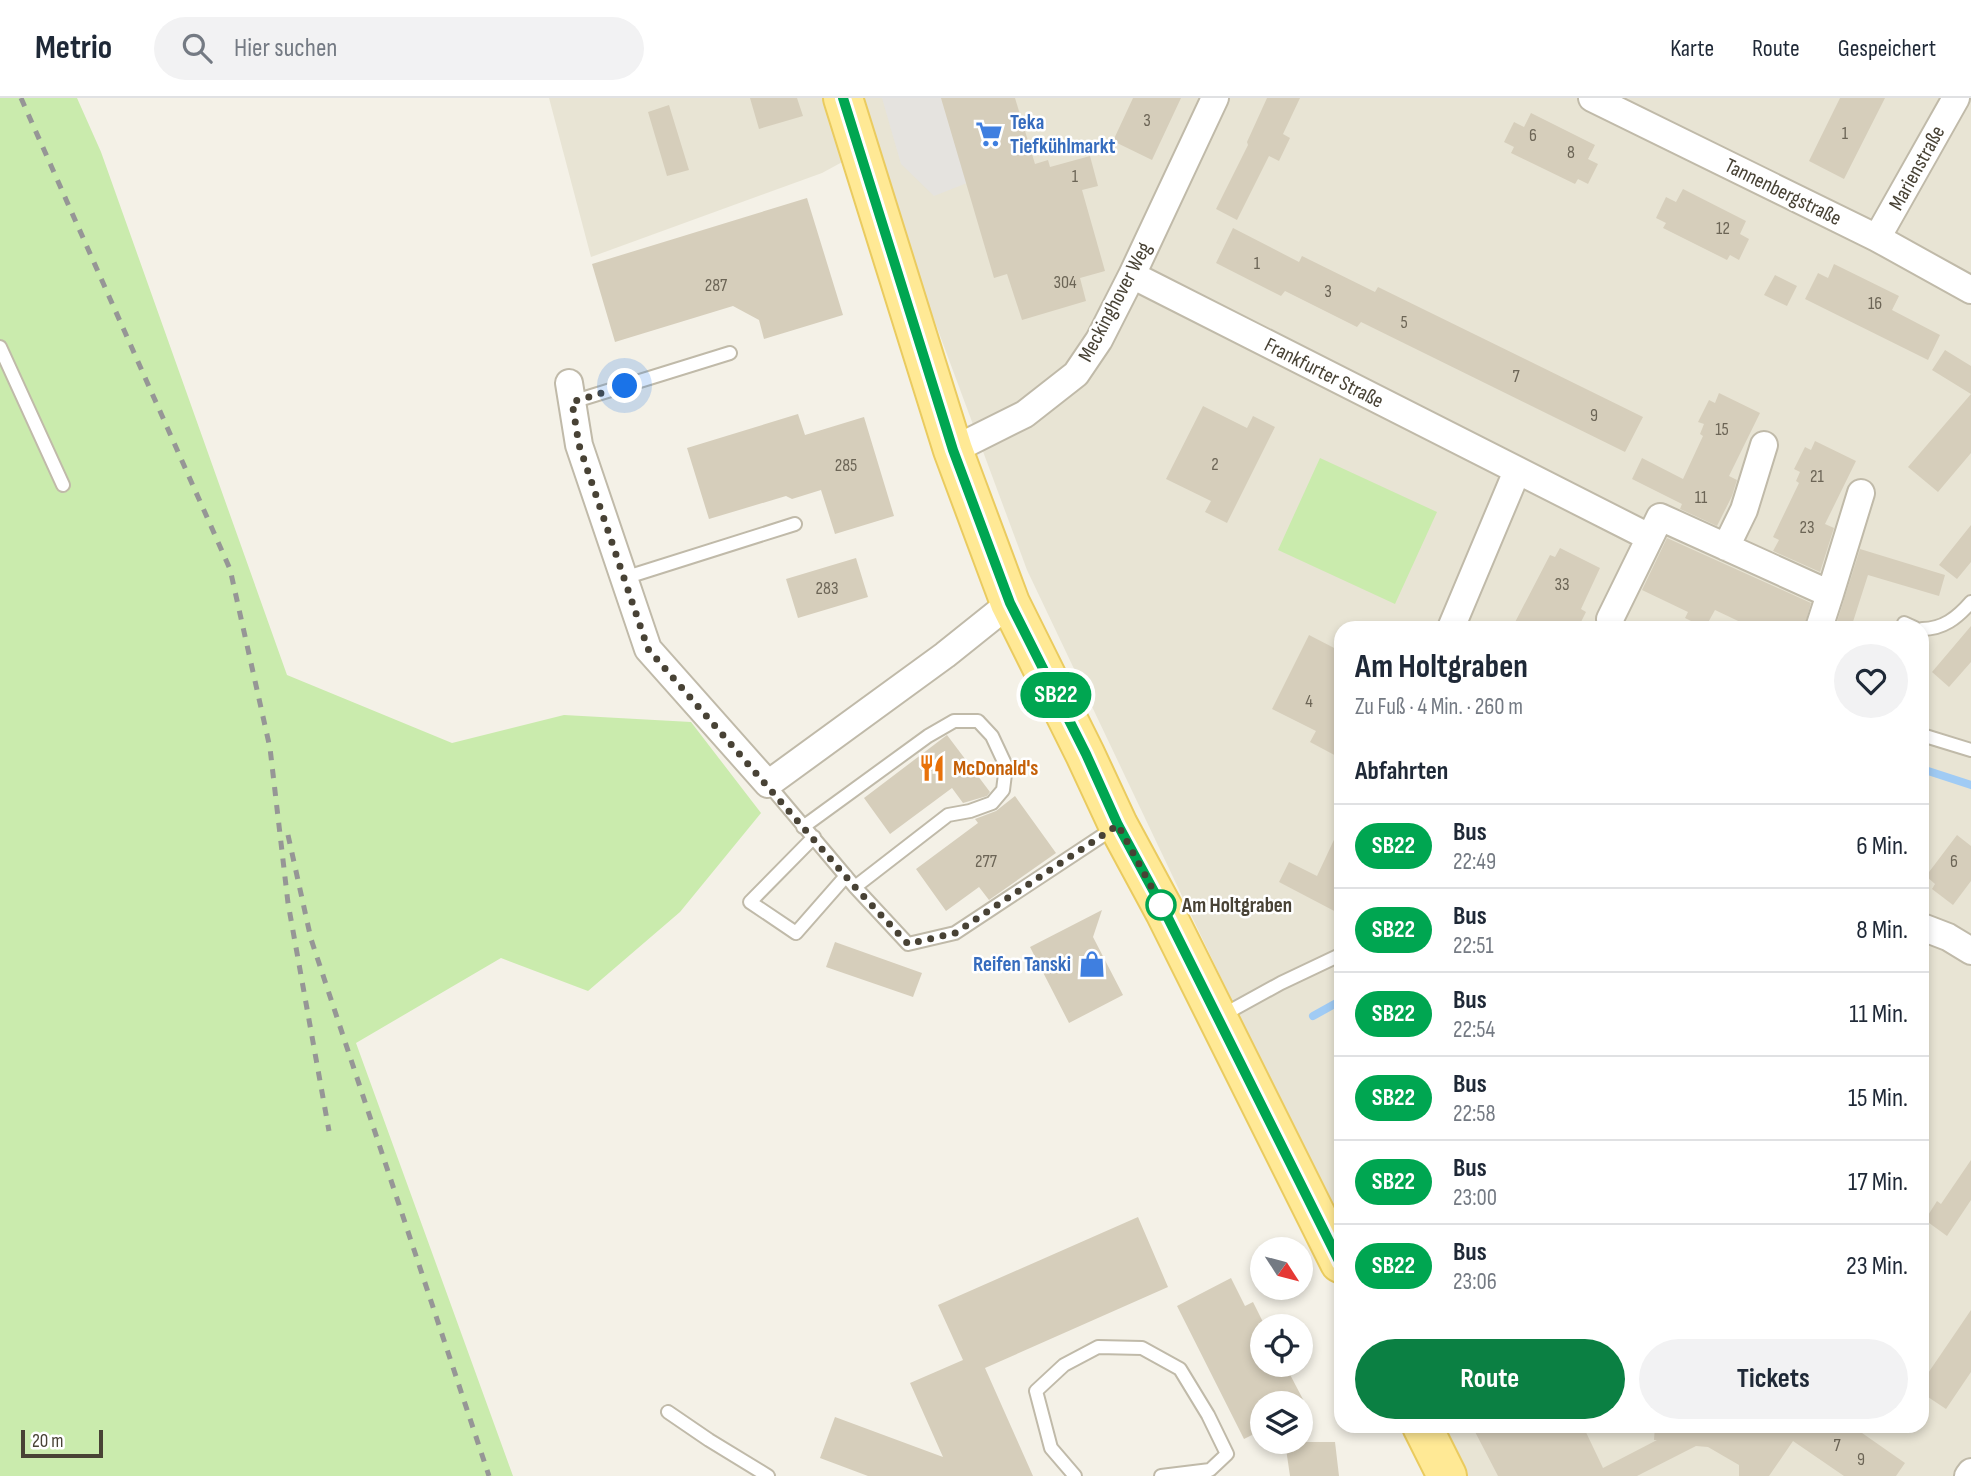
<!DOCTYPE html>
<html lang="de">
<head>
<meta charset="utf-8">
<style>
	body { margin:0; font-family:"Sofia Sans Condensed",sans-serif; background:#f2f2f3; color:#1f2937; height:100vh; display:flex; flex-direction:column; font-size:26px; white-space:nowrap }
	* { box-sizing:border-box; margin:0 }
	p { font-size:23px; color:#747a83 }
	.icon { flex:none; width:38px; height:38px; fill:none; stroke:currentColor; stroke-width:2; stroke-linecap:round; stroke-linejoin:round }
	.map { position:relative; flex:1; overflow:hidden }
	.panel { position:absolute; left:1334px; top:523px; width:595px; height:812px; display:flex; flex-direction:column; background:#fff; border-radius:21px; box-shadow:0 4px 10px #0003 }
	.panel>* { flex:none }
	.badge { padding:0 14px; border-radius:23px; font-size:24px; line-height:46px }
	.needle { width:46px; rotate:126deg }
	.controls { position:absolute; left:1250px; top:1139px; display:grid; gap:14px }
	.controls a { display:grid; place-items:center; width:63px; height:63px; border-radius:50%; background:#fff; box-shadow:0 4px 10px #0003; font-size:35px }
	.scale { position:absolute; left:21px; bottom:18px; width:82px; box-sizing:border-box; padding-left:7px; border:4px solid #484235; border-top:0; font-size:19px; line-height:24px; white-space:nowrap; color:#484235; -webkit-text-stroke:5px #fff; paint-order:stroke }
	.you { position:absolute; width:35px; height:35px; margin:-18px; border:5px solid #fff; border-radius:50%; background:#1a73e8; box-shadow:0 0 0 10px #1a73e833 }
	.map>.badge { position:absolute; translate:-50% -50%; box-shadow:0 0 0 4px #fff }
	h2 { padding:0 21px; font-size:26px; line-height:63px }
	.round { display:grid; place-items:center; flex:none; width:74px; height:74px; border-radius:37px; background:#f2f2f3 }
	.overview { display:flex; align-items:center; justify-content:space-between; height:119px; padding:0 21px }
	h1 { font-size:33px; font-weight:700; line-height:52px }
	.primary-button { display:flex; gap:14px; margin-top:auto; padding:14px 21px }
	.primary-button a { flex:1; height:80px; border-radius:42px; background:#0b8043; color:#fff; font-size:28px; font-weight:700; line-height:80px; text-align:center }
	.primary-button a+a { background:#f2f2f3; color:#1f2937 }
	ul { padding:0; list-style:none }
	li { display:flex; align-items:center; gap:21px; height:84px; padding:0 21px; border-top:2px solid #e0e1e3 }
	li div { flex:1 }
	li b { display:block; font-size:26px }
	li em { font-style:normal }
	li .badge { min-width:77px; font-weight:700; text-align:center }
	header { display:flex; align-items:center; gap:42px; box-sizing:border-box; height:98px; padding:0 35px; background:#fff; border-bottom:2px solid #e0e1e3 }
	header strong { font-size:33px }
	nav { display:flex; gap:38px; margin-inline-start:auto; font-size:24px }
	.search { width:490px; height:63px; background:#f2f2f3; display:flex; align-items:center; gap:18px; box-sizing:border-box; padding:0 24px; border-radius:38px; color:#747a83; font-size:26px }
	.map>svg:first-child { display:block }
	.residential { fill:#e8e4d4 }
	.green { fill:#caebad }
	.parking { fill:#e5e3df }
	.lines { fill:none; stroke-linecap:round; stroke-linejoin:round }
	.stream { stroke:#a0cbf4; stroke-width:8 }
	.building { fill:#d6cebb }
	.service-casing { stroke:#c0baa9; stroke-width:16 }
	.minor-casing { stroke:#c0baa9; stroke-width:30 }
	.primary-casing { stroke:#eacb5f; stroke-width:42 }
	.service { stroke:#fff; stroke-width:12 }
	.minor { stroke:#fff; stroke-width:26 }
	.primary { stroke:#ffe995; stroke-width:38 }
	.rail { stroke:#969696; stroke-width:5; stroke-dasharray:9 9; stroke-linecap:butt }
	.line-casing { stroke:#fff; stroke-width:16 }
	.line { stroke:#00a651; stroke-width:10 }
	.walk { stroke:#484235; stroke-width:7; stroke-dasharray:0 12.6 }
	.stop-dot { fill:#fff; stroke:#00a651; stroke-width:3.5 }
	.labels { text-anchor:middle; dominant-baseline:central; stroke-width:5; stroke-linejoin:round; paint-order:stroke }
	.number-label { font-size:18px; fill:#6c6556 }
	.shop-label { font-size:21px; font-weight:bold; fill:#366cbe; stroke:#fff; text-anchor:start }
	.street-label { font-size:21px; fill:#484235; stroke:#fff }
	.food-label { font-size:21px; font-weight:bold; fill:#c56008; stroke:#fff; text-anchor:start }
	.stop-label { font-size:21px; font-weight:bold; fill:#484235; stroke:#fff; text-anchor:start }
</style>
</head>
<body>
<header>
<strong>Metrio</strong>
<div class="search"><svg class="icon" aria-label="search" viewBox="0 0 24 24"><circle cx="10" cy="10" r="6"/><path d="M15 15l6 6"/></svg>Hier suchen</div>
<nav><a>Karte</a><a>Route</a><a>Gespeichert</a></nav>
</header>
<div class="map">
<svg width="1971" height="1378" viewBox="0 0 1971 1378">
	<rect width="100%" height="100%" fill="#f4f1e7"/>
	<path class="residential" d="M549,0H1971V1378H1459L1435,1328H1922V530H1340V1130L1027,472L870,49L822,75L591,159Z"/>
	<path class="green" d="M0,0H77L101,54L287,577L452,645L564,617L691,624L761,715L680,814L588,893L501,860L356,945L513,1378H0Z
		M1320,360L1437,414L1395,506L1278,452Z"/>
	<path class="parking" d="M882,0H941L967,85L934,98L901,66Z"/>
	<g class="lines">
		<path class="stream" d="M1922,671L1971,687
			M1313,918L1340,903"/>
	</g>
	<path class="building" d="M750,0H797L803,18L759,31Z
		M941,0H1015L1035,66L1048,62L1050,69L1090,58L1098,88L1082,92L1105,173L1080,180L1086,203L1022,222L1007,176L994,180Z
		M1133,0H1181L1152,62L1113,43Z
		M1267,0H1300L1283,36L1290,40L1279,63L1269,58L1237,122L1216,111L1248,47L1247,44Z
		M1840,0H1885L1844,81L1809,63Z
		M669,7L689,72L667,78L648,14Z
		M1531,15L1595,47L1588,61L1598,66L1588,86L1578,81L1575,86L1511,55L1514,49L1504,44L1514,24L1524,29Z
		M1683,91L1746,123L1740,136L1749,141L1739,162L1730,157L1727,162L1663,130L1666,125L1656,120L1666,99L1676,104Z
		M807,100L843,217L764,241L759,222L733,208L615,244L592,166Z
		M1233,130L1299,164L1302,158L1375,194L1378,189L1643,319L1625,354L1361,224L1357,229L1285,193L1281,198L1216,165Z
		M1834,166L1899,198L1892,212L1940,237L1928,262L1805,201L1818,175L1828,180Z
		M1775,177L1797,188L1787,208L1764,197Z
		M1945,252L1971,268V355L1938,394L1908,369L1971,296L1932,272Z
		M1719,295L1760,315L1729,378L1737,382L1732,398L1717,428L1680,411L1682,406L1632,381L1642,360L1683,381L1703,338L1700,336L1704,326L1698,324L1709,302L1715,305Z
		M1203,308L1247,330L1253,318L1275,329L1227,425L1205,414L1211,403L1166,381Z
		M798,316L805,337L864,319L894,418L835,436L821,392L792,401L786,398L709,421L687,350Z
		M1815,343L1856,363L1825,426L1834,430L1820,474L1773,453L1779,442L1773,439L1799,385L1796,383L1800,374L1794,371L1805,349L1811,352Z
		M1971,427V464L1957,481L1939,467Z
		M1667,440L1811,505L1804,530H1753L1715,512L1705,530L1685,520L1688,514L1642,492Z
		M1560,450L1600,470L1581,511L1586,514L1578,530H1512L1550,457L1555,459Z
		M1860,451L1945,477L1939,498L1868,477L1851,530H1835Z
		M856,460L868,499L798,520L786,481Z
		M1971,528V564L1949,589L1932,574Z
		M1309,537L1340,553V660L1310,644L1316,633L1272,611Z
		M947,637L990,694L987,698L963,705L952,690L890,736L864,700Z
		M1015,698L1056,755L989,802L979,789L946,813L916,771L978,725L975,721L996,713Z
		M1340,729V816L1279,784L1289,764L1317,778Z
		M1957,737L1971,748V783L1953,807L1932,791L1935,786L1926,778Z
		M1102,812L1093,839L1123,897L1069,925L1030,849Z
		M835,844L922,875L913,899L826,869Z
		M1971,1062V1102L1947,1138L1925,1122L1937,1103L1941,1106Z
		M1138,1119L1168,1189L985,1270L1033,1378H868L820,1360L835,1319L943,1359L910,1285L963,1262L938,1207Z
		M1231,1180L1245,1208L1253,1204L1265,1228H1262V1267H1285L1307,1309L1300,1313V1306H1262V1332L1244,1341L1177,1208Z
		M1971,1212V1274L1946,1311L1922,1295V1284Z
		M1472,1328H1583L1603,1370L1657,1342H1654L1655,1328H1852L1905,1365L1896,1378H1844L1793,1343L1769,1378H1739V1367L1708,1349L1696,1348L1637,1378H1498Z
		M1285,1344H1335L1339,1378H1290Z"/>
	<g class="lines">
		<defs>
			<path id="service" d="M0,249L63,387
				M572,304L730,255
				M624,480L795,426
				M1904,525L1915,530
				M1922,531C1943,531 1957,520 1971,504
				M1922,637L1971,652
				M768,686L855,789L908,846L955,835L1114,730
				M803,729L928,638L954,623H978L992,638L1006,668L1003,692L992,705L970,713L948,717L855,789
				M814,739L750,804L796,835L846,778
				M1221,918L1281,885L1340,857
				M668,1314L709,1342L768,1378
				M1075,1378L1051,1350L1036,1293L1064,1267L1098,1249L1142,1250L1180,1271L1208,1317L1227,1356L1210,1372L1161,1378"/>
			<path id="minor" d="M1592,0L1877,140L1971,192
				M1877,140L1956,0
				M1132,177L1649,439
				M569,285L579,347L648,551L768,686L945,557L1010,505
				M953,352L1025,316L1076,276L1099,242L1132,177L1215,0
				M1726,449L1744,412L1764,347
				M1610,521L1660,419L1830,496L1861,395
				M1451,530L1517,373
				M1819,530L1830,496
				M1922,829L1948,839L1971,853
				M1968,1378L1971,1374"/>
			<path id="primary" d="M843,0L953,352L1010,505L1085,656L1118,727L1165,814L1340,1165
				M1422,1328L1447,1378"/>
		</defs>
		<use href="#service" class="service-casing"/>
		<use href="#minor" class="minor-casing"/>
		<use href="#primary" class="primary-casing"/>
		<use href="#service" class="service"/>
		<use href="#minor" class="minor"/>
		<use href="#primary" class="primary"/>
		<path class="rail" d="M21,0L230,471L270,650L288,805L329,1033
			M288,737L311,841L489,1378"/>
	</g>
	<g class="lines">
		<defs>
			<path id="line" d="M843,0L953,352L1010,505L1086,656L1118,727L1165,814L1340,1165"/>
		</defs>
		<use href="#line" class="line-casing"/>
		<use href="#line" class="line"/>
		<path class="walk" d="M625,288L572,304L579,347L648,551L855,789L908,846L955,835L1118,727L1165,814L1161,807"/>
	</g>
	<defs>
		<symbol id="supermarket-bare" viewBox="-9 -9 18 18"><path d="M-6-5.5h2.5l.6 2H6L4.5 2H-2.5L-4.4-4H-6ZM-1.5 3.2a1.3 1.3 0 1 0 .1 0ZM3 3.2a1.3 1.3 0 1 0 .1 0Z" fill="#3f7fe0" stroke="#fff" stroke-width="2.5" paint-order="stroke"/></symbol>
		<symbol id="restaurant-bare" viewBox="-9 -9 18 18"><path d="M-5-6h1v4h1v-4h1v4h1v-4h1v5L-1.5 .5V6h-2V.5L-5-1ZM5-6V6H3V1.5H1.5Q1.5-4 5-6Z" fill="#e8710a" stroke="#fff" stroke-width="2.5" paint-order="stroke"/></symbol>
		<symbol id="shop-bare" viewBox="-9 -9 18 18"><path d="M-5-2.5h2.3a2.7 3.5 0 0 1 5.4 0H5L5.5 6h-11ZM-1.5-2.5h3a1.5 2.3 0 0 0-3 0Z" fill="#3f7fe0" stroke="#fff" stroke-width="2.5" paint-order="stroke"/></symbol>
	</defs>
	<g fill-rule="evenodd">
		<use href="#supermarket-bare" x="970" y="17" width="38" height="38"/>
		<use href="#restaurant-bare" x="913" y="651" width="38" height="38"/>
		<use href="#shop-bare" x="1073" y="847" width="38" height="38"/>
	</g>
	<circle class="stop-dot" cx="1161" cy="807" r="14"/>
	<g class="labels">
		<g class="number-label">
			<text x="1147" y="22">3</text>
			<text x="1845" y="35">1</text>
			<text x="1533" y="37">6</text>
			<text x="1571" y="54">8</text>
			<text x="1075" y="78">1</text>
			<text x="1723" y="130">12</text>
			<text x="1257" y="165">1</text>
			<text x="1065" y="184">304</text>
			<text x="716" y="187">287</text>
			<text x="1328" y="193">3</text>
			<text x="1875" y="205">16</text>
			<text x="1404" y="224">5</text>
			<text x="1516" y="278">7</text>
			<text x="1594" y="317">9</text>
			<text x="1722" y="331">15</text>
			<text x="1215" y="366">2</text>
			<text x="846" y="367">285</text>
			<text x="1817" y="378">21</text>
			<text x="1701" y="399">11</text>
			<text x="1807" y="429">23</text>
			<text x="1562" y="486">33</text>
			<text x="827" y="490">283</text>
			<text x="1309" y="603">4</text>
			<text x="986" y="763">277</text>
			<text x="1954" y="763">6</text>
			<text x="1837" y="1347">7</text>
			<text x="1861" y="1361">9</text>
		</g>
		<g class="shop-label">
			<text x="1010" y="24">Teka<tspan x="1010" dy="24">Tiefkühlmarkt</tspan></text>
			<text x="1071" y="866" text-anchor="end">Reifen Tanski</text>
		</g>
		<g class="street-label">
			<text transform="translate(1917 70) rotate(-61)">Marienstraße</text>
			<text transform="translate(1783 94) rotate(26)">Tannenbergstraße</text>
			<text transform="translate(1115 204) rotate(-62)">Meckinghover Weg</text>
			<text transform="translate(1324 275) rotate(27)">Frankfurter Straße</text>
		</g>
		<g class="food-label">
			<text x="953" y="670">McDonald's</text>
		</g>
		<g class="stop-label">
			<text x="1182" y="807">Am Holtgraben</text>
		</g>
	</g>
</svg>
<div class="controls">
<a><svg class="needle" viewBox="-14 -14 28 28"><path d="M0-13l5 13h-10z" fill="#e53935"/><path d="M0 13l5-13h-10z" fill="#747a83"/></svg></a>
<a><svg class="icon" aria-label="locate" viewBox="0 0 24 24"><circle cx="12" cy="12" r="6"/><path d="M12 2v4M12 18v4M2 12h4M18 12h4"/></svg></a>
<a><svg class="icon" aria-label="layers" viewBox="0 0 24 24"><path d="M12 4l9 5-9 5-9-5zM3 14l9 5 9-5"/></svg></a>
</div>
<div class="scale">20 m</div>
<div class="you" style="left:625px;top:288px"></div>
<b class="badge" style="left:1056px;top:597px;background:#00a651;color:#fff">SB22</b>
<section class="panel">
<div class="overview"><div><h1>Am Holtgraben</h1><p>Zu Fuß · 4 Min. · 260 m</p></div><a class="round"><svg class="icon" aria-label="heart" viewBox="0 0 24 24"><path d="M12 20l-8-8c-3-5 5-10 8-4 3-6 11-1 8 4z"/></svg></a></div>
<h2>Abfahrten</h2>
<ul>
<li><span class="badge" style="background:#00a651;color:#fff">SB22</span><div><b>Bus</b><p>22:49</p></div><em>6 Min.</em></li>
<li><span class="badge" style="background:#00a651;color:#fff">SB22</span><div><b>Bus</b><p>22:51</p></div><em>8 Min.</em></li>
<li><span class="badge" style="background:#00a651;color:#fff">SB22</span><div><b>Bus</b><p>22:54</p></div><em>11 Min.</em></li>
<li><span class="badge" style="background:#00a651;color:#fff">SB22</span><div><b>Bus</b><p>22:58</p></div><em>15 Min.</em></li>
<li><span class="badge" style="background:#00a651;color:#fff">SB22</span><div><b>Bus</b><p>23:00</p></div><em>17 Min.</em></li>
<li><span class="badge" style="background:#00a651;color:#fff">SB22</span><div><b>Bus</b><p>23:06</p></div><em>23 Min.</em></li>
</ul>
<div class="primary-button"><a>Route</a><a>Tickets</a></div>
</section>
</div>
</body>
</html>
